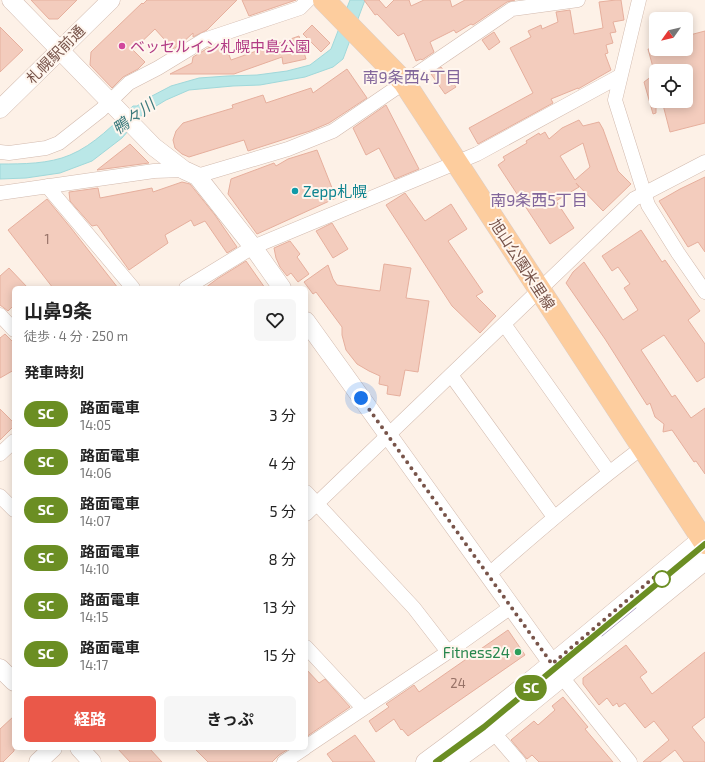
<!DOCTYPE html>
<html lang="ja">
<head>
<meta charset="utf-8">
<style>
	body { margin:0; font-family:"Exo 2","Noto Sans JP",sans-serif; background:#f6f6f6; color:#222; height:100vh; display:flex; flex-direction:column; font-size:15px; white-space:nowrap }
	* { box-sizing:border-box; margin:0 }
	p { font-size:13px; color:#767676 }
	.icon { flex:none; width:22px; height:22px; fill:none; stroke:currentColor; stroke-width:2; stroke-linecap:round; stroke-linejoin:round }
	.map { position:relative; flex:1; overflow:hidden }
	.drawer { position:absolute; left:12px; top:286px; width:296px; height:464px; display:flex; flex-direction:column; background:#fff; border-radius:6px; box-shadow:0 2px 10px #0003 }
	.drawer>* { flex:none }
	.badge { padding:0 8px; border-radius:13px; font-size:14px; line-height:26px }
	.needle { width:26px; rotate:236deg }
	.fabs { position:absolute; left:649px; top:12px; display:grid; gap:8px }
	.fabs a { display:grid; place-items:center; width:44px; height:44px; border-radius:6px; background:#fff; box-shadow:0 2px 10px #0003; font-size:20px }
	.you { position:absolute; width:20px; height:20px; margin:-10px; border:3px solid #fff; border-radius:50%; background:#1a73e8; box-shadow:0 0 0 6px #1a73e833 }
	.map>.badge { position:absolute; translate:-50% -50%; box-shadow:0 0 0 2px #fff }
	h2 { padding:0 12px; font-size:15px; line-height:36px }
	.round { display:grid; place-items:center; flex:none; width:42px; height:42px; border-radius:6px; background:#f6f6f6 }
	.overview { display:flex; align-items:center; justify-content:space-between; height:68px; padding:0 12px }
	h1 { font-size:19px; font-weight:700; line-height:30px }
	.button { display:flex; gap:8px; margin-top:auto; padding:8px 12px }
	.button a { flex:1; height:46px; border-radius:6px; background:#ea5849; color:#fff; font-size:16px; font-weight:700; line-height:46px; text-align:center }
	.button a+a { background:#f6f6f6; color:#222 }
	ul { padding:0; list-style:none }
	li { display:flex; align-items:center; gap:12px; height:48px; padding:0 12px }
	li div { flex:1 }
	li b { display:block; font-size:15px }
	li em { font-style:normal }
	li .badge { min-width:44px; font-weight:700; text-align:center }
	.map>svg:first-child { display:block }
	.water { fill:#bae7e7; stroke:#a0d8da }
	.building { fill:#f3ccbd; stroke:#e6af9d; fill-rule:evenodd }
	.lines { fill:none; stroke-linecap:round; stroke-linejoin:round }
	.minor-casing { stroke:#d2baae; stroke-width:15 }
	.tertiary-casing { stroke:#d2baae; stroke-width:19 }
	.primary-casing { stroke:#d9cfcc; stroke-width:23 }
	.minor { stroke:#fff; stroke-width:14 }
	.tertiary { stroke:#fff; stroke-width:18 }
	.primary { stroke:#fdcd9e; stroke-width:22 }
	.tram { stroke:#b2a4c8; stroke-width:1 }
	.line-casing { stroke:#fff; stroke-width:9 }
	.line { stroke:#6b8e23; stroke-width:6 }
	.walk { stroke:#78544a; stroke-width:4; stroke-dasharray:0 7.2 }
	.hotel-dot { fill:#d1479c; stroke:#fff6ee; stroke-width:1.5 }
	.culture-dot { fill:#0f9aa8; stroke:#fff6ee; stroke-width:1.5 }
	.stop-dot { fill:#fff; stroke:#6b8e23; stroke-width:2 }
	.leisure-dot { fill:#2e9e5b; stroke:#fff6ee; stroke-width:1.5 }
	.labels { text-anchor:middle; dominant-baseline:central; stroke-width:4; stroke-linejoin:round; paint-order:stroke }
	.number-label { font-size:13px; fill:#977267 }
	.hotel-label { font-size:15px; fill:#b23c85; stroke:#fff6ee; text-anchor:start }
	.street-label { font-size:15px; fill:#78544a; stroke:#fff6ee }
	.culture-label { font-size:15px; fill:#0d838f; stroke:#fff6ee; text-anchor:start }
	.leisure-label { font-size:15px; fill:#27864d; stroke:#fff6ee; text-anchor:end }
	.neighbourhood-label { font-size:16px; fill:#82669b; stroke:#fff6ee }
	.water-label { font-size:16px; font-style:italic; fill:#3d7b7d; stroke:#fff6ee }
</style>
</head>
<body>
<div class="map">
<svg width="705" height="762" viewBox="0 0 705 762">
	<rect width="100%" height="100%" fill="#fdf1e7"/>
	<path class="water" d="M350,0H365L343,59L333,67L305,77L260,85L233,86L189,90L166,100L143,114L122,138L92,161L60,173L26,178L0,179V164C23,164 49,164 70,155C94,145 114,124 133,106H137L150,97L171,86L199,78L227,76L257,75L287,71L310,65L331,49Z"/>
	<path class="building" d="M31,0H77L58,19H49Z
		M147,0H237L207,30L193,37V33L181,44L173,49L155,29L133,50L145,62L138,69L123,77L112,88L90,65L91,52L142,3L143,4Z
		M242,0H296L249,16Z
		M364,0H379L386,8L394,0H409L411,6L424,0H450L452,7L465,0H515L507,2L473,25L471,24L456,33L454,30L430,42L434,52L422,60L421,59L416,61L404,33L398,36L377,14L375,15Z
		M616,0H621L624,20L613,22L616,32L610,33L613,43L606,45L608,53L605,54L611,70L578,89V88L551,99L553,103L478,144L469,128L533,93L510,48L531,37L528,31L541,25L542,29L558,22L556,12L570,10L574,34L603,28L599,2Z
		M312,25L330,43L321,52L303,34Z
		M0,27L23,50L0,72Z
		M705,31V123L670,132L662,101H686V71H654L648,49H686V36Z
		M494,32L500,42L489,50L482,40Z
		M299,36L306,59L283,64L282,57L234,74H170L192,63L193,57L208,48L224,42L231,60Z
		M441,67L456,87L445,94L431,74Z
		M347,69L367,98L329,123L310,131L248,151L244,140L189,157L182,154L175,148L173,140L176,131L183,123L233,108L232,105L263,95L266,103L311,88L313,93Z
		M656,73V113L653,114L644,82Z
		M386,105L419,169L395,179L379,148L366,155L353,128Z
		M579,120L583,126L599,122L603,129L618,171L631,184L603,211L576,183L579,187L556,201L574,228L550,244L498,165L505,160L503,157L527,143L526,141L539,133L540,135L545,132L549,139L562,128ZM583,143L590,167L575,180L560,156Z
		M130,144L149,163L97,170Z
		M317,150L336,198L257,234L228,194L231,179L274,163L276,166L288,159Z
		M705,177V252L698,242L688,247L659,201L680,189Z
		M182,182L190,184L215,215L237,247L227,253L205,221L194,226L191,220L165,235L168,243L129,270L97,225L92,226L70,201L69,192L98,188L100,198L152,188L153,192Z
		M405,193L425,221L451,204L467,229L448,241L483,292L476,296L496,316L480,333L452,306L386,205Z
		M47,199L71,228L118,288H53L8,230Z
		M332,223L348,249L333,258L316,231Z
		M641,230L662,262L665,260L700,311L688,320L705,344V377L697,382L664,335L641,350L672,397L675,395L691,418L705,408V474L696,461L694,462L672,430L663,432L664,424L655,417L650,403L647,405L605,339L566,283L573,272L584,262L623,320L638,310L624,288L630,284L618,267L612,271L602,256Z
		M290,241L300,254L297,257L309,274L298,282L291,273L287,276L280,267L276,258L274,248Z
		M246,261L265,288H205L217,279Z
		M384,264L411,268L406,298L429,301L418,372L405,370L400,396L387,394L388,386L379,384L380,376L369,371L357,364L346,350L342,335V327L316,292L313,294L304,282L328,265L333,279L337,285L380,291Z
		M9,268L28,288H14V305L8,311L0,305V276Z
		M5,334L14,343V370L0,378V338Z
		M0,409L14,423V426L0,440Z
		M508,630L525,655L408,736L402,729L401,730L394,719L376,732L369,721L389,707L386,704L414,685L419,692Z
		M626,645L647,672L640,677L652,694L705,652V717L692,727L705,743V762H684L675,750L660,762H643L669,740L654,721L645,728L625,703L619,707L617,703L613,706L607,698L599,705L583,684V678Z
		M306,669L319,683L325,679L350,707L306,737Z
		M563,697L588,727L585,729L613,762H539L532,755L527,759L511,740L534,721L538,725L555,710L552,706Z
		M14,716V751L3,762H0V729Z
		M355,735L375,762H333L327,754Z
		M117,748H149L162,762H130Z
		M194,748H290L279,755L272,762H208Z"/>
	<g class="lines">
		<defs>
			<path id="minor" d="M639,0L615,100L648,205L678,253L705,292
				M0,152L9,153L46,148L59,143L101,110L129,83L158,68L204,40L300,8L308,0
				M197,176L288,149L333,131L512,9L578,0
				M47,186L133,288
				M0,193L154,171L184,170
				M186,288L253,247L477,154L620,76
				M0,315L14,330
				M504,324L609,472
				M451,375L554,517
				M0,454L14,441
				M306,492L414,608L448,652
				M0,496L14,510
				M306,514L634,199L705,162
				M488,575C538,531 589,487 643,447
				M306,647L363,708
				M562,677L630,762
				M494,733L519,762
				M306,747L448,652L511,607
				M284,762L305,748"/>
			<path id="tertiary" d="M11,0L154,147L184,170L197,176L253,247L282,288
				M0,109L111,0
				M306,321L562,677
				M0,668L14,682
				M79,748L92,762
				M38,762L53,748
				M425,762C522,691 613,612 705,536
				M454,762L494,733L705,561"/>
			<path id="primary" d="M324,0L404,82L705,543"/>
		</defs>
		<use href="#minor" class="minor-casing"/>
		<use href="#tertiary" class="tertiary-casing"/>
		<use href="#primary" class="primary-casing"/>
		<use href="#minor" class="minor"/>
		<use href="#tertiary" class="tertiary"/>
		<use href="#primary" class="primary"/>
		<path class="tram" d="M602,636L636,608
			M436,762L484,727L705,544"/>
	</g>
	<g class="lines">
		<defs>
			<path id="line" d="M436,762L484,727L705,544"/>
		</defs>
		<use href="#line" class="line-casing"/>
		<use href="#line" class="line"/>
		<path class="walk" d="M361,398L552,664L658,574L662,579"/>
	</g>
	<circle class="hotel-dot" cx="122" cy="46" r="4"/>
	<circle class="culture-dot" cx="295" cy="191" r="4"/>
	<circle class="stop-dot" cx="662" cy="579" r="8"/>
	<circle class="leisure-dot" cx="518" cy="652" r="4"/>
	<g class="labels">
		<g class="number-label">
			<text x="47" y="239">1</text>
			<text x="458" y="683">24</text>
		</g>
		<g class="hotel-label">
			<text x="130" y="46">ベッセルイン札幌中島公園</text>
		</g>
		<g class="street-label">
			<text transform="translate(55 54) rotate(-45)">札幌駅前通</text>
			<text transform="translate(523 264) rotate(57)">旭山公園米里線</text>
		</g>
		<g class="culture-label">
			<text x="303" y="191">Zepp札幌</text>
		</g>
		<g class="leisure-label">
			<text x="510" y="652">Fitness24</text>
		</g>
		<g class="neighbourhood-label">
			<text x="412" y="76">南9条西4丁目</text>
			<text x="539" y="199">南9条西5丁目</text>
		</g>
		<g class="water-label">
			<text transform="translate(133 116) rotate(-36)">鴨々川</text>
		</g>
	</g>
</svg>
<div class="fabs">
<a><svg class="needle" viewBox="-14 -14 28 28"><path d="M0-13l5 13h-10z" fill="#e53935"/><path d="M0 13l5-13h-10z" fill="#767676"/></svg></a>
<a><svg class="icon" aria-label="locate" viewBox="0 0 24 24"><circle cx="12" cy="12" r="6"/><path d="M12 2v4M12 18v4M2 12h4M18 12h4"/></svg></a>
</div>
<div class="you" style="left:361px;top:398px"></div>
<b class="badge" style="left:531px;top:688px;background:#6b8e23;color:#fff">SC</b>
<section class="drawer">
<div class="overview"><div><h1>山鼻9条</h1><p>徒歩 · 4 分 · 250 m</p></div><a class="round"><svg class="icon" aria-label="heart" viewBox="0 0 24 24"><path d="M12 20l-8-8c-3-5 5-10 8-4 3-6 11-1 8 4z"/></svg></a></div>
<h2>発車時刻</h2>
<ul>
<li><span class="badge" style="background:#6b8e23;color:#fff">SC</span><div><b>路面電車</b><p>14:05</p></div><em>3 分</em></li>
<li><span class="badge" style="background:#6b8e23;color:#fff">SC</span><div><b>路面電車</b><p>14:06</p></div><em>4 分</em></li>
<li><span class="badge" style="background:#6b8e23;color:#fff">SC</span><div><b>路面電車</b><p>14:07</p></div><em>5 分</em></li>
<li><span class="badge" style="background:#6b8e23;color:#fff">SC</span><div><b>路面電車</b><p>14:10</p></div><em>8 分</em></li>
<li><span class="badge" style="background:#6b8e23;color:#fff">SC</span><div><b>路面電車</b><p>14:15</p></div><em>13 分</em></li>
<li><span class="badge" style="background:#6b8e23;color:#fff">SC</span><div><b>路面電車</b><p>14:17</p></div><em>15 分</em></li>
</ul>
<div class="button"><a>経路</a><a>きっぷ</a></div>
</section>
</div>
</body>
</html>
